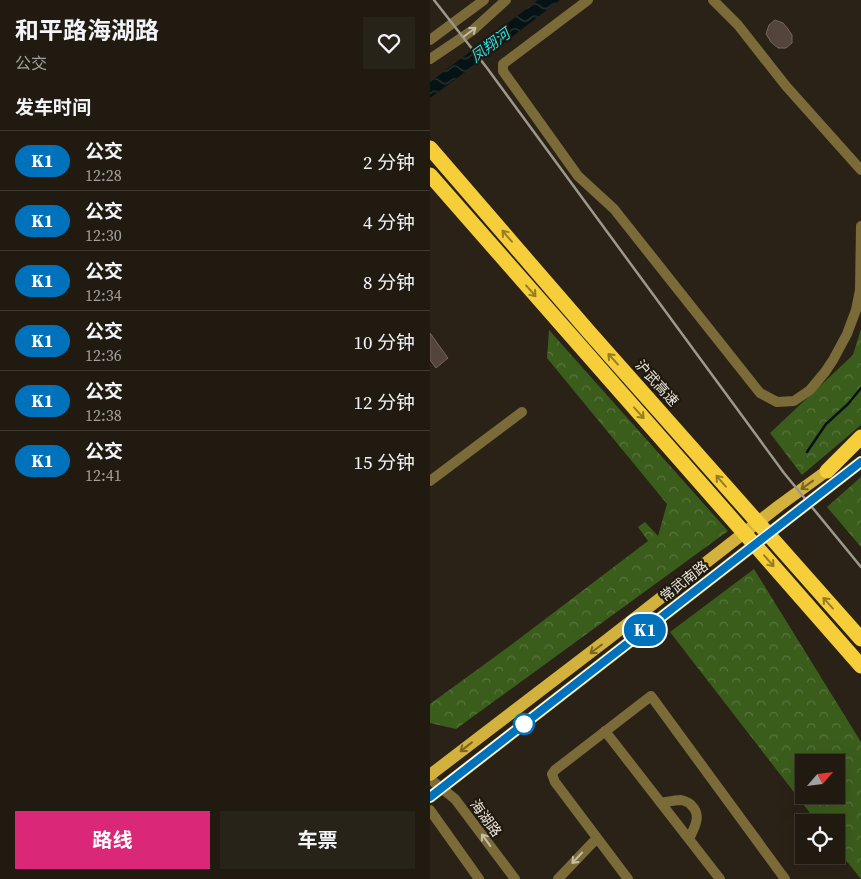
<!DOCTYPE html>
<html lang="zh">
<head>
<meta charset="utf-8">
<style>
	body { margin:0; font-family:"Source Serif 4","Noto Sans SC",serif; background:#282319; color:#f1f3f6; height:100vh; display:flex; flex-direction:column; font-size:19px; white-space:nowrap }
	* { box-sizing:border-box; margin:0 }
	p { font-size:16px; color:#a2a19f }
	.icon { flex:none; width:28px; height:28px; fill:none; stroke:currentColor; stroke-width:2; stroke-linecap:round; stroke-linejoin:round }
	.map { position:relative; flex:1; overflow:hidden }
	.panel { display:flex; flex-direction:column; background:#201a10; width:430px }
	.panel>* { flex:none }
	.badge { padding:0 10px; border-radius:16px; font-size:18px; line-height:32px }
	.needle { width:32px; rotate:62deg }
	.tools { position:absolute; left:365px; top:754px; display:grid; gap:10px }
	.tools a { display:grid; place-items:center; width:50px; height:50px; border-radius:0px; background:#201a10; box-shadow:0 5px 20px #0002,0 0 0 1px #3d3830; font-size:25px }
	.map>.badge { position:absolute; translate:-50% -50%; box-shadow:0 0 0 2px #fff }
	h2 { padding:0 15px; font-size:19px; line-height:45px }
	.round { display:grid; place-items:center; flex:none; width:52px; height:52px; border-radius:0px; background:#282319 }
	.headline { display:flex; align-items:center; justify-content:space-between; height:85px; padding:0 15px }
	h1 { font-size:24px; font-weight:700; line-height:38px }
	.action { display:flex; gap:10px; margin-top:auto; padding:10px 15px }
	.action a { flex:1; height:58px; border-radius:0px; background:#db2777; color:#fff; font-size:20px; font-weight:700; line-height:58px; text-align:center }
	.action a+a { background:#282319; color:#f1f3f6 }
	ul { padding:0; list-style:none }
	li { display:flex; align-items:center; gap:15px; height:60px; padding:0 15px; border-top:1px solid #3d3830 }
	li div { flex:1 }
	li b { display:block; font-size:19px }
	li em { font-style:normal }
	li .badge { min-width:55px; font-weight:700; text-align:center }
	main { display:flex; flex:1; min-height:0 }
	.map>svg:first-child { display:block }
	.forest { fill:url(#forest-crowns); fill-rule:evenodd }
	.water { fill:url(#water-waves) }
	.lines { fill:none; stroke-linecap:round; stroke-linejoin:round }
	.stream { stroke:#061314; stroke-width:2.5 }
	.building { fill:#53453c; stroke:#75665c }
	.minor { stroke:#7a6b38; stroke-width:10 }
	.major { stroke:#d2b23c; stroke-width:12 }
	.highway { stroke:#f5ce39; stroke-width:15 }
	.rail { stroke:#9d978d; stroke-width:2.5 }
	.highway-bridge { stroke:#f5ce39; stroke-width:15 }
	.oneway { stroke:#c4bca5 }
	.oneway2 { stroke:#957d25 }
	.oneway3 { stroke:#796624 }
	.line-casing { stroke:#fff; stroke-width:11 }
	.line { stroke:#0072bc; stroke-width:8 }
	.stop-dot { fill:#fff; stroke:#0072bc; stroke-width:2.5 }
	.labels { text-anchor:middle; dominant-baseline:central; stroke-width:4.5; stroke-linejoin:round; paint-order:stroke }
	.street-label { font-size:14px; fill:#ece7df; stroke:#20190d }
	.water-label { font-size:15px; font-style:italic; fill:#30dbe7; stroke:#20190d }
</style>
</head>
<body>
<main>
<section class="panel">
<div class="headline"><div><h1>和平路海湖路</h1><p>公交</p></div><a class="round"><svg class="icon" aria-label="heart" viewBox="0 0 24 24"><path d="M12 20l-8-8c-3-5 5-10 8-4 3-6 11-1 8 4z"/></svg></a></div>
<h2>发车时间</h2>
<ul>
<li><span class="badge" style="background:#0072bc;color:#fff">K1</span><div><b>公交</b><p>12:28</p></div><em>2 分钟</em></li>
<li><span class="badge" style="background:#0072bc;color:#fff">K1</span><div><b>公交</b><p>12:30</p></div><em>4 分钟</em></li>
<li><span class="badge" style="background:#0072bc;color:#fff">K1</span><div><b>公交</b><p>12:34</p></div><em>8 分钟</em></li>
<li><span class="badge" style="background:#0072bc;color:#fff">K1</span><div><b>公交</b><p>12:36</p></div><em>10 分钟</em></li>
<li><span class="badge" style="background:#0072bc;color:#fff">K1</span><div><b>公交</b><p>12:38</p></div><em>12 分钟</em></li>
<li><span class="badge" style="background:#0072bc;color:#fff">K1</span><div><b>公交</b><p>12:41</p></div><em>15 分钟</em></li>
</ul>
<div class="action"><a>路线</a><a>车票</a></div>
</section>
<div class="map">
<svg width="431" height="879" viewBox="0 0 431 879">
	<defs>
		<pattern id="forest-crowns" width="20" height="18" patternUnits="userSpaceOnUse" patternTransform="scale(1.25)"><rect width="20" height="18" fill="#3b5d1c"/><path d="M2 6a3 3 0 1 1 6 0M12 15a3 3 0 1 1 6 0" fill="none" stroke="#58743d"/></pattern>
		<pattern id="water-waves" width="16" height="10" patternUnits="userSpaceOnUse" patternTransform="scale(1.25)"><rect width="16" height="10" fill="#061314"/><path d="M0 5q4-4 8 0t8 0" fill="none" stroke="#2a3536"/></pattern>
	</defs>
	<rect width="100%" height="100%" fill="#2a2216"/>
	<path class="forest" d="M431,329V425L372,475L340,433L423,355Z
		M119,330L298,531L26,729L0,723V704L81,645L218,541L208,527L215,522L228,536L237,504L117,358Z
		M431,477V547L397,507Z
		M324,569L431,742V879L406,848V822H387L240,632ZM406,762V795H374V762Z"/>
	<path class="water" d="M108,0H130L61,53L0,98V82Z"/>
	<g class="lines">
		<path class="stream" d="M377,452L396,424L418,404L431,388"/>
	</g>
	<path class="building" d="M345,20L353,23L358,29L362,35V43L356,48H348L341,42L336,34L339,25Z
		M0,333L18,358L6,368L0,360Z"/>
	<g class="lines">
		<path class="minor" d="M158,0L73,64V71L148,176L184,209L330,393L347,402L364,401L380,390L395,372L403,360L417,334L426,310L430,290L431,226
			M283,0L308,25L356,86L431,170
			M0,40L54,0
			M0,59L43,30L76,0
			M0,481L92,412
			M175,731L290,879
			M0,779L25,799L85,879
			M231,803C237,802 245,800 251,800C255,801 260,803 262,806C272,816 264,828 259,839
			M0,810L49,879
			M128,879L167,838
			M198,879L125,782L122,774L125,770L221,696L355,879"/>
		<path class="major" d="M0,775L178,639L350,505L405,465
			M0,797L431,462"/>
		<path class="highway" d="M397,471L431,437"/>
		<path class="rail" d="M4,0L57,68L354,473L431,567"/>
		<path class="highway-bridge" d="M0,148L159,332L431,639
			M0,175L431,666"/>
	</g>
	<defs><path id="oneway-shaft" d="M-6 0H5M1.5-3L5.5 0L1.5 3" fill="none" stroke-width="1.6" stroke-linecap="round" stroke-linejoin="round" transform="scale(1.25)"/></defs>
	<g class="oneway">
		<use href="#oneway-shaft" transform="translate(40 32) rotate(-37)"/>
		<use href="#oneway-shaft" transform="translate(56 840) rotate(-126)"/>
		<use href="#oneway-shaft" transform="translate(147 858) rotate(133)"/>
	</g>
	<g class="oneway2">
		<use href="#oneway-shaft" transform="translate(77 236) rotate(-131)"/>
		<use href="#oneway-shaft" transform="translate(101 291) rotate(49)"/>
		<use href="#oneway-shaft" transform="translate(183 359) rotate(-132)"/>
		<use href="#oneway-shaft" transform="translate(209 413) rotate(48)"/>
		<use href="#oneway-shaft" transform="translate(291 481) rotate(-131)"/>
		<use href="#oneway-shaft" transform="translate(339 561) rotate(49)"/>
		<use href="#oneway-shaft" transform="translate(398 603) rotate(-132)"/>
	</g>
	<g class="oneway3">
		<use href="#oneway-shaft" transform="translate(377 485) rotate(144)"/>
		<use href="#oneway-shaft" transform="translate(166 649) rotate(143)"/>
		<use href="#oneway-shaft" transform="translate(36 747) rotate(142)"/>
	</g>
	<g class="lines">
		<defs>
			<path id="line" d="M0,797L431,462"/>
		</defs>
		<use href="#line" class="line-casing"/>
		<use href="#line" class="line"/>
	</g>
	<circle class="stop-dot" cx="94" cy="724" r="10"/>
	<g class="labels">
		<g class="street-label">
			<text transform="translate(227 383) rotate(48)">沪武高速</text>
			<text transform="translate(254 581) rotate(-38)">常武南路</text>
			<text transform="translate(56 818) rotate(54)">海湖路</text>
		</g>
		<g class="water-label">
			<text transform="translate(60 45) rotate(-37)">凤翔河</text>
		</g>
	</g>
</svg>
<div class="tools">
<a><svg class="needle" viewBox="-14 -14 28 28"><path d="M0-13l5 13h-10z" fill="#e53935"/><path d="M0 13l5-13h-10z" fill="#a2a19f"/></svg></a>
<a><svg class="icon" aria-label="locate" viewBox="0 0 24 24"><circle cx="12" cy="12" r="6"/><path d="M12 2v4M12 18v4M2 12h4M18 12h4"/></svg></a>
</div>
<b class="badge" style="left:215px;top:630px;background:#0072bc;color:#fff">K1</b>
</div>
</main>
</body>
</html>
